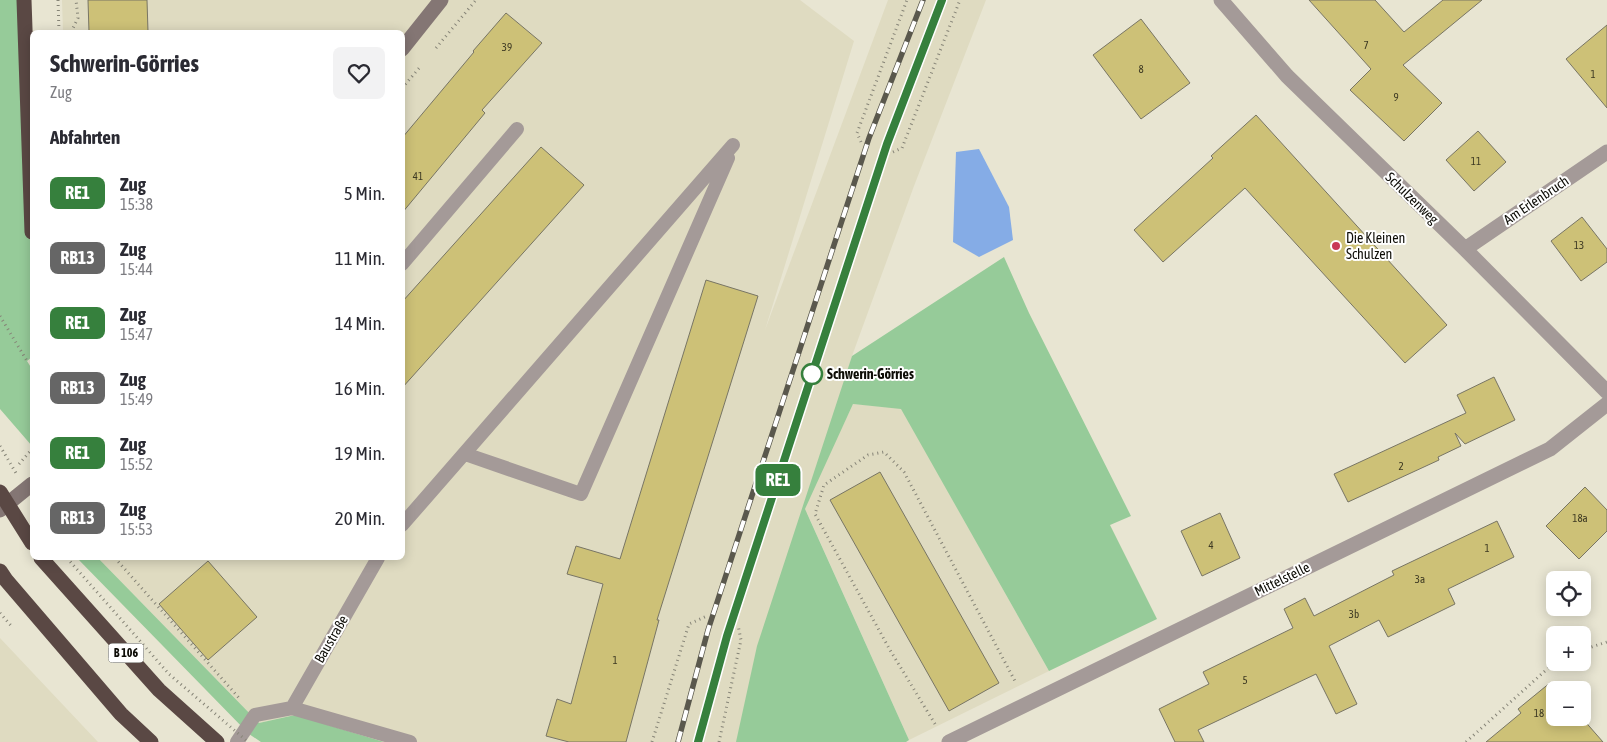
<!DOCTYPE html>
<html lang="de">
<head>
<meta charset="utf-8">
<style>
	body { margin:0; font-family:"Asap Condensed",sans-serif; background:#f2f2f3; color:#2b2b33; height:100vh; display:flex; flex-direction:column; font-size:19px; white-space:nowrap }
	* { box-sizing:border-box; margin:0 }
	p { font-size:16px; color:#7c7c81 }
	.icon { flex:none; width:28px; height:28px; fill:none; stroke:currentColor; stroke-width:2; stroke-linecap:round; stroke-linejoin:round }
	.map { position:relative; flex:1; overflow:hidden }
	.details { position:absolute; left:30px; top:30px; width:375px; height:530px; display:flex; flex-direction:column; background:#fff; border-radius:8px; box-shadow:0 2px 12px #0003 }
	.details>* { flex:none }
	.badge { padding:0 10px; border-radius:8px; font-size:18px; line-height:32px }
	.buttons { position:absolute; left:1546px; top:571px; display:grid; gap:10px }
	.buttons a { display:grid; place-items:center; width:45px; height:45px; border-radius:8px; background:#fff; box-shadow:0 2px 12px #0003; font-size:25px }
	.map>.badge { position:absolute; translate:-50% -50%; box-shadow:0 0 0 2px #fff }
	h2 { padding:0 20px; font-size:19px; line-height:45px }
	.round { display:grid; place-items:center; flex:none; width:52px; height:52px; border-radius:8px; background:#f2f2f3 }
	.overview { display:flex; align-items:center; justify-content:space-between; height:85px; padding:0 20px }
	h1 { font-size:24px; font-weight:700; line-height:38px }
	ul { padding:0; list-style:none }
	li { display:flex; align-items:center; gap:15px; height:65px; padding:0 20px }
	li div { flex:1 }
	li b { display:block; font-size:19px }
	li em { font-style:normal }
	li .badge { min-width:55px; font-weight:700; text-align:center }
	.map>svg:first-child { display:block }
	.built { fill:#dfdbc1 }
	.green { fill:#96cb99 }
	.water { fill:#85ace6 }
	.building { fill:#cdc177; stroke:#787564 }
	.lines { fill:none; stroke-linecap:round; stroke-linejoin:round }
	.path { stroke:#868477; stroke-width:3; stroke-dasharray:1 4; stroke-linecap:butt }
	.lane { stroke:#a49a98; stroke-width:14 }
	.street { stroke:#a49a98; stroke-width:15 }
	.secondary { stroke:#847674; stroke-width:15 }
	.highway { stroke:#5a4844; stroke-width:15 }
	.rail-casing { stroke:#5a584d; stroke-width:5.5 }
	.rail { stroke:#fff; stroke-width:4; stroke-dasharray:11; stroke-linecap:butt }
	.path-bridge { stroke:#868477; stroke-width:3; stroke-dasharray:1 4; stroke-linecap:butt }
	.highway-bridge { stroke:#5a4844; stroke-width:15 }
	.line-casing { stroke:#fff; stroke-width:11 }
	.line { stroke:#36803d; stroke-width:8 }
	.poi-dot { fill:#c93956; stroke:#fff; stroke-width:2 }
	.stop-dot { fill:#fff; stroke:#36803d; stroke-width:2.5 }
	.labels { text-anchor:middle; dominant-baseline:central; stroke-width:4; stroke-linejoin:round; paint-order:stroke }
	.number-label { font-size:11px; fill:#3e3a23 }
	.shield { fill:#fff; stroke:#565651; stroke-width:1 }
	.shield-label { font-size:12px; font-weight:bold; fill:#0e0d07 }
	.street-label { font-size:14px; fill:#0e0d07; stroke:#fff }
	.poi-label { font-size:14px; fill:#0e0d07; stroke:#fff; text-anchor:start }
	.stop-label { font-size:14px; font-weight:bold; fill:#0e0d07; stroke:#fff; text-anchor:start }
</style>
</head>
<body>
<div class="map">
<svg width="1607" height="742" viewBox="0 0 1607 742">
	<rect width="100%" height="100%" fill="#e8e5d2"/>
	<path class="built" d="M62,0H800L854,41L765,330L888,0H986L914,186L852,356L812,491L853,404L901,408L1049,671L909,740L807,513L744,742H384L295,715L259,723L98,558H402V32H63Z
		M0,638L98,742H0Z"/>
	<path class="green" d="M0,0H24L32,232V357L27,361L32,369V446L0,409Z
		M1004,257L1029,313L1131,516L1110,525L1157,619L1049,671L901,409L853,404L805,509L909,740L906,742H736L757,646L852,356Z
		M77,558H98L259,723L295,715L384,742H261L249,734Z"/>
	<path class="water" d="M979,149L1009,207L1013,240L979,257L953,242L956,152Z"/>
	<path class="building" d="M88,0H147L148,32H89Z
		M1309,0H1375L1404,32L1443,0H1482L1403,65L1442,103L1404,141L1350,90L1371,69Z
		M506,13L542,43L482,110L485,113L402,213V138L474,52L473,51Z
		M1141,19L1190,83L1141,119L1093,55Z
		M1607,25V108L1566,59Z
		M1256,115L1447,325L1405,363L1245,188L1163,262L1134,230L1213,158L1211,156Z
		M1478,131L1506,162L1474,191L1446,160Z
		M541,147L584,185L402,388V302Z
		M1582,217L1607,249V262L1581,281L1551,241Z
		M706,280L758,296L657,620H659L626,742H569L546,736L557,699L571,704L603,584L567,574L576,546L620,559Z
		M1494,377L1515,420L1465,444L1455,433L1461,446L1438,457L1439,460L1348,502L1334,474L1466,413L1457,395Z
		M880,472L999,683L949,711L830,500Z
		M1585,487L1607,510V531L1579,559L1546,526Z
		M1220,513L1240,558L1202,576L1181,531Z
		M1497,521L1514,557L1448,589L1455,604L1388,637L1379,620L1329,646L1357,704L1336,714L1316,674L1198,730L1204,742H1175L1159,709L1209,684L1203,672L1293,628L1284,609L1305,598L1314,616L1394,575L1392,571Z
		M208,561L257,617L208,660L159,604Z
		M1551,682L1558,690H1555V718H1582L1603,742H1486L1521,713L1518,709Z"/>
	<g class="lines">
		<path class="path" d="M58,0L59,32
			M71,32L78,18L76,0
			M436,48L476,0
			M402,88L421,66
			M861,142L857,133L907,0
			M893,152L902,148L960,0
			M0,316L27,361
			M19,464L32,449
			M115,558L240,699
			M0,613L13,628
			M1582,650L1607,642
			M935,724L890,650L815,514L824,485L868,455L884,452L904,472L1016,683
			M652,742L689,624L707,616
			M719,742L741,640L738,625
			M1466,742L1555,662"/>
		<path class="lane" d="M402,264L517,129
			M465,454L581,494L728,158
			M402,525L733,145
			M292,708L410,742
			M237,742L255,715L292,708L378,558"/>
		<path class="street" d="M1221,0L1287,76L1465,249L1607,392
			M1465,249L1607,152
			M949,742L1550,449L1607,404"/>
		<path class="secondary" d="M402,49L441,0
			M0,510L32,484"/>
		<path class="highway" d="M24,0L32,232
			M41,558L159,690L217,742
			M0,571L6,580L121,714L151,742"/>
		<defs>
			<path id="rail" d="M678,742L708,630L869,138L923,0
				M698,742L727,636L887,144L942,0"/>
		</defs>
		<use href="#rail" class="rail-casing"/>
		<use href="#rail" class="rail"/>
		<path class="path-bridge" d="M0,446L16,473
			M67,558L169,674L248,742"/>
		<path class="highway-bridge" d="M0,492L32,543"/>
	</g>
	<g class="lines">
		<defs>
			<path id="line" d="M698,742L727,636L887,144L942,0"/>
		</defs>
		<use href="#line" class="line-casing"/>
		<use href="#line" class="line"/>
	</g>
	<circle class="poi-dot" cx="1336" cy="246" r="5"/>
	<circle class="stop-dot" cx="812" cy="374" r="10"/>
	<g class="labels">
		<g class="number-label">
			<text x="1366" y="45">7</text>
			<text x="507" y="47">39</text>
			<text x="1141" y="69">8</text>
			<text x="1593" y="74">1</text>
			<text x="1396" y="97">9</text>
			<text x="1476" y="161">11</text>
			<text x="418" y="176">41</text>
			<text x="1579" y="245">13</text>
			<text x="1401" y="466">2</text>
			<text x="1580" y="518">18a</text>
			<text x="1211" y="545">4</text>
			<text x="1487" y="548">1</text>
			<text x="1420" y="579">3a</text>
			<text x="1354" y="614">3b</text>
			<text x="615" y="660">1</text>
			<text x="1245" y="680">5</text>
			<text x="1539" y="713">18</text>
		</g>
		<rect class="shield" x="108.5" y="643.5" width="35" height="19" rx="4"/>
		<g class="shield-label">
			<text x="126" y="653">B 106</text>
		</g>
		<g class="street-label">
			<text transform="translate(1412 198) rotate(44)">Schulzenweg</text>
			<text transform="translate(1536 200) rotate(-34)">Am Erlenbruch</text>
			<text transform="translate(1282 579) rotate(-26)">Mittelstelle</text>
			<text transform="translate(331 639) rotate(-60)">Baustraße</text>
		</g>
		<g class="poi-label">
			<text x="1346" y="238">Die Kleinen<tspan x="1346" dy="16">Schulzen</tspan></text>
		</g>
		<g class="stop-label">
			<text x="827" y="374">Schwerin-Görries</text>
		</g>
	</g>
</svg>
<div class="buttons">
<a><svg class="icon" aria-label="locate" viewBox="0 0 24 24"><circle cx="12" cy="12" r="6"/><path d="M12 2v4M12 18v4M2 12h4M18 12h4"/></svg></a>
<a>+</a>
<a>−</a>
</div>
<b class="badge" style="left:778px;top:480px;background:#36803d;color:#fff">RE1</b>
<section class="details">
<div class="overview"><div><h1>Schwerin-Görries</h1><p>Zug</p></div><a class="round"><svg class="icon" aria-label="heart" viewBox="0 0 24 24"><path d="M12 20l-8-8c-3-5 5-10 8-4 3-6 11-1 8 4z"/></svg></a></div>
<h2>Abfahrten</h2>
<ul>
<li><span class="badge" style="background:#36803d;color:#fff">RE1</span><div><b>Zug</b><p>15:38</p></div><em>5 Min.</em></li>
<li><span class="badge" style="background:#666;color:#fff">RB13</span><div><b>Zug</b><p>15:44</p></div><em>11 Min.</em></li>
<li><span class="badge" style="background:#36803d;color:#fff">RE1</span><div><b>Zug</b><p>15:47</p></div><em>14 Min.</em></li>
<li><span class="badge" style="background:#666;color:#fff">RB13</span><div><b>Zug</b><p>15:49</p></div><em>16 Min.</em></li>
<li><span class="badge" style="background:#36803d;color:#fff">RE1</span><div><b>Zug</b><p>15:52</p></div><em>19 Min.</em></li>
<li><span class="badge" style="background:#666;color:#fff">RB13</span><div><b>Zug</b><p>15:53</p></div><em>20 Min.</em></li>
</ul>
</section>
</div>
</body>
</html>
